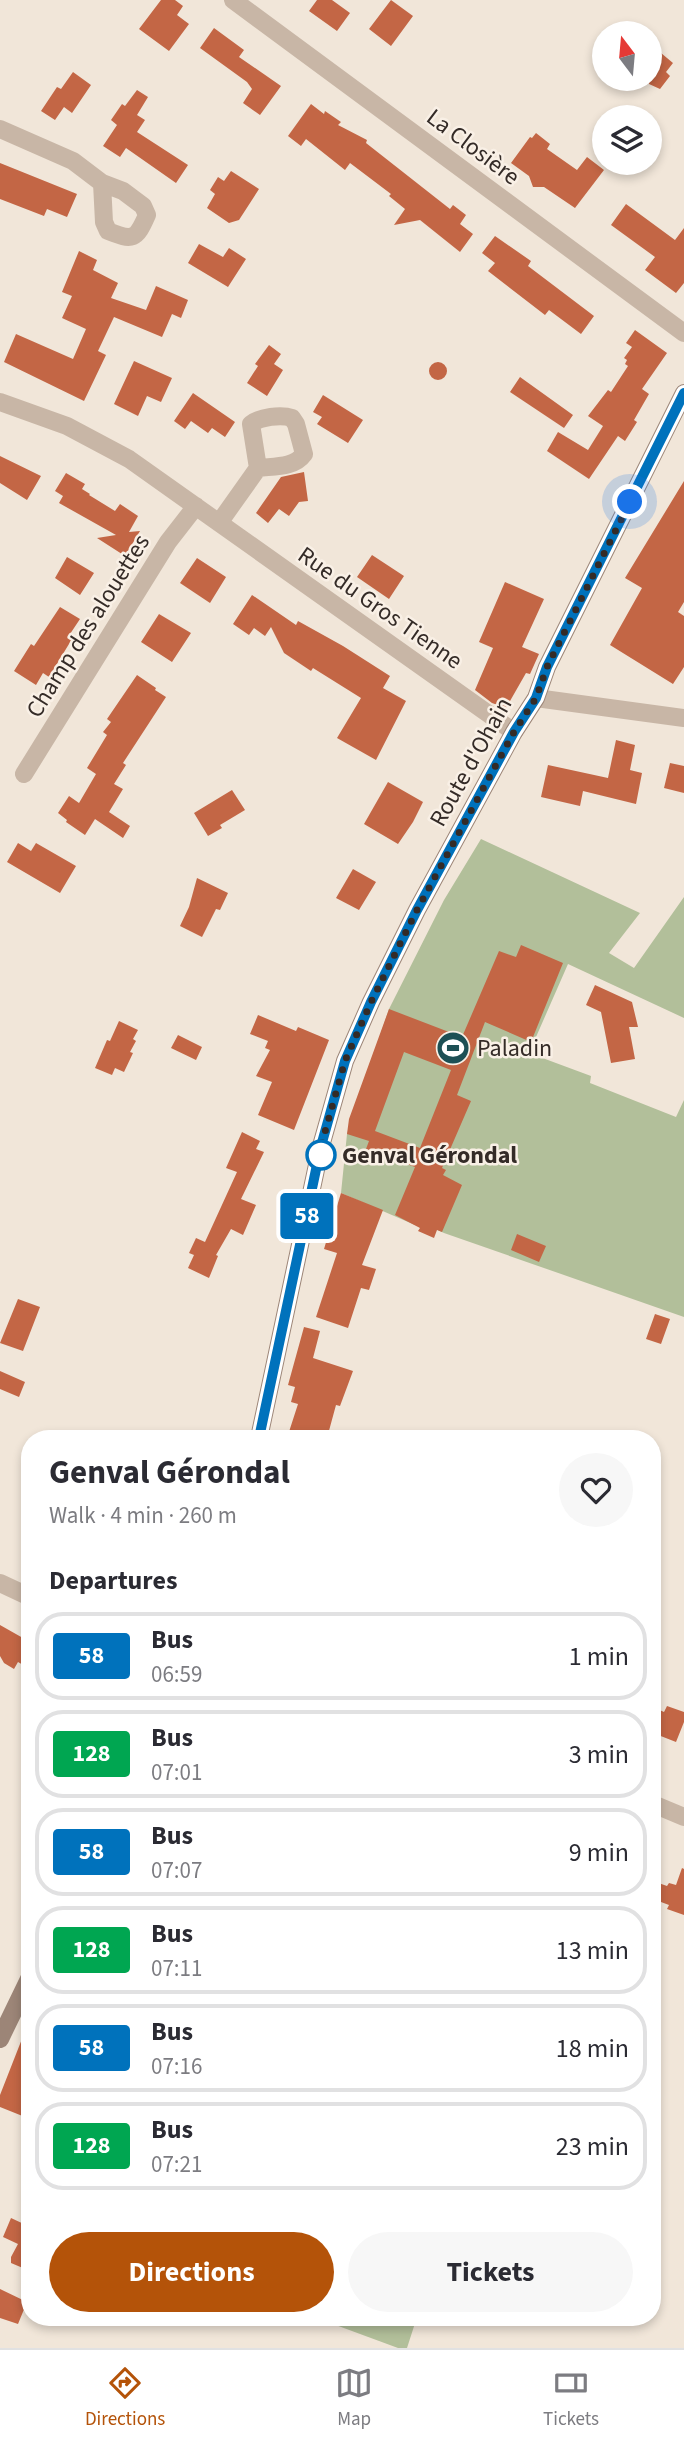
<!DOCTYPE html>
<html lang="en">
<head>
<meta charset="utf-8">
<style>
	body { margin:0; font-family:"Source Sans 3",sans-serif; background:#f7f7f7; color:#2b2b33; height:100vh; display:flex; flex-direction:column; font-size:26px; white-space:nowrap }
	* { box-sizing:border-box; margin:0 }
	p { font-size:23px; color:#7c7c81 }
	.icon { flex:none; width:38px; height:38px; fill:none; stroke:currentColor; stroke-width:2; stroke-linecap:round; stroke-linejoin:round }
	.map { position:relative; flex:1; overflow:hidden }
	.sheet { position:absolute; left:21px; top:1430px; width:640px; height:896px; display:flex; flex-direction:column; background:#fff; border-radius:28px; box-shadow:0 4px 10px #0003 }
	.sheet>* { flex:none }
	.badge { padding:0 14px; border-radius:5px; font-size:24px; line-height:46px }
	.needle { width:46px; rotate:344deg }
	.fabs { position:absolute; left:592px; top:21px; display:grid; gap:14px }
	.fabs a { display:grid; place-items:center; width:70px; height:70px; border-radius:50%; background:#fff; box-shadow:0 4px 10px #0003; font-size:35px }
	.you { position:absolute; width:35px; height:35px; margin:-18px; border:5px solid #fff; border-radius:50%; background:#1a73e8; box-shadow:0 0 0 10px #1a73e833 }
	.map>.badge { position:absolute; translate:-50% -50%; box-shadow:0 0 0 4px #fff }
	h2 { padding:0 28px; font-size:26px; line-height:63px }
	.round { display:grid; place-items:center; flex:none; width:74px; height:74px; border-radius:37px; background:#f7f7f7 }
	.summary { display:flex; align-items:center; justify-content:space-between; height:119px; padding:0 28px }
	h1 { font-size:33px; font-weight:700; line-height:52px }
	.cta { display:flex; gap:14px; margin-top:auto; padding:14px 28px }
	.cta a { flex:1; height:80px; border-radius:42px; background:#b45309; color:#fff; font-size:28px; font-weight:700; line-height:80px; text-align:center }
	.cta a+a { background:#f7f7f7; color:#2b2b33 }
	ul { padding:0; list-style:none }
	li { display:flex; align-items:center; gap:21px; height:88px; margin:0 14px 10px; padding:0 14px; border:4px solid #e1e1e2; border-radius:28px }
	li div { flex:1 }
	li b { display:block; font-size:26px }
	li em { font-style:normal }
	li .badge { min-width:77px; font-weight:700; text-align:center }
	.dock { display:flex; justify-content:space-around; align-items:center; height:98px; border-top:2px solid #e1e1e2; background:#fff; font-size:19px; color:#7c7c81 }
	.dock a { display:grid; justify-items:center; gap:4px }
	.dock .active { color:#b45309 }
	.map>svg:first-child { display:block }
	.green { fill:#b2bf9a }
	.building { fill:#c36645; fill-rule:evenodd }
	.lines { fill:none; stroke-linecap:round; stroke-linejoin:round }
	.minor { stroke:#c8b6a6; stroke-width:18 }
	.secondary { stroke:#9c8577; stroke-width:18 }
	.line-casing { stroke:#fff; stroke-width:16 }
	.line { stroke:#0072bc; stroke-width:10 }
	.walk { stroke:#342b27; stroke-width:7; stroke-dasharray:0 12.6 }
	.stop-dot { fill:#fff; stroke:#0072bc; stroke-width:3.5 }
	.labels { text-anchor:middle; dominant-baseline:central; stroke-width:5; stroke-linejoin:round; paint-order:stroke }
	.street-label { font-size:24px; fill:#342b27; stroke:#f9f0e6 }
	.poi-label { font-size:24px; fill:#342b27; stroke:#f9f0e6; text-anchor:start }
	.stop-label { font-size:24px; font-weight:bold; fill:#342b27; stroke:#f9f0e6; text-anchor:start }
</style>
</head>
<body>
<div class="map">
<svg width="684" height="2348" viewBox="0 0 684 2348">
	<rect width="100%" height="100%" fill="#f1e6d9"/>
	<path class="green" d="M481,839L640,913L609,953L634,968L684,897V1018L568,964L529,1053L591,1076L590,1083L676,1117L684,1100V1317L444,1233L418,1221L415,1225L341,1193L347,1134L389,1009L444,900Z
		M314,2317H417L407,2348H398Z"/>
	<path class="building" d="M161,0H175L183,6L177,15L189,24L169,51L139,29Z
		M317,0H332L350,13L337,31L309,11Z
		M391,0L413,16L391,46L369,29Z
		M214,28L244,50L239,57L281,86L260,115L243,103L252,89L247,82L200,48Z
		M649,43L673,63L666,72L670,76L660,89L649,84Z
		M73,72L91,85L72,113L64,107L55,120L41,111L57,87L61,89Z
		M137,90L148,97L137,115L145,120L137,132L188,165L176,183L126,148L120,157L103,146L117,125L111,120L122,104L125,106Z
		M311,104L324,114L325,111L341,122L338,125L367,140L366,143L450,209L453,205L466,215L460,224L473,234L460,252L420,220L394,225L405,209L389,196L391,194L350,163L345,170L306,139L301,146L288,136Z
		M536,133L550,144L547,149L577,170L587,157L604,170L575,208L544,187H533L529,176L511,163L530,137L532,138Z
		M0,163L77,194L67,217L47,209L44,216L0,199Z
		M231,171L259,189L239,220L229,223L207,208L215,194L210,190L218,177L224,181Z
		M626,204L675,240L684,228V283L676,293L645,270L655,257L611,225Z
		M495,236L531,261L528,266L594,316L581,334L549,310L545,315L488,271L495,263L482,253Z
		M199,244L223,257L229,248L246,259L228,287L188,263Z
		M79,251L97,260L93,270L118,283L111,298L146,310L156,286L188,300L181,318L172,314L162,337L114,317L98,351L106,355L84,401L4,362L16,334L73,359L86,329L62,318L72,296L62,292Z
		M635,330L667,353L642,389L649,394L634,420L637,422L625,441L618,436L589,479L547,451L558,432L588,450L603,426L588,416L608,390L611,392L628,366L625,364L627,360L624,358L632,347L626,343Z
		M269,345L281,354L274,364L283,370L267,396L247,383L258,366L255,364Z
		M134,361L172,378L161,402L147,396L138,416L114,404Z
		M429 371a9 9 0 1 1 18 0a9 9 0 1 1-18 0Z
		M520,377L573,415L564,428L510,392Z
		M193,393L235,422L225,437L212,428L208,433L191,421L185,429L174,421Z
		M323,395L363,420L348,443L317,424L322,417L313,412Z
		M0,456L41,476L27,500L0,483Z
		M304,472L308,501L299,502L289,516L279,509L268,523L256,513L281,477Z
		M66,473L85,484L82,489L90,494L89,495L115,511L120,504L138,516L129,532L140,531L125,556L97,538L116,535L59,503L63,496L55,491Z
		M684,481V602L678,612L684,616V667L673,684L610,645L642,588L625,578Z
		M372,555L404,576L389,599L357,577Z
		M67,557L94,573L80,595L55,578Z
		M197,558L226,577L210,603L180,583Z
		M505,582L544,599L522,647L539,654L530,674L526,673L506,708L492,703L475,690L493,648L479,642Z
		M252,595L296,625L298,621L343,646L390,676L383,688L406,701L376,760L337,738L361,698L313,668L311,671L284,653L271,627L265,636L254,628L249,635L233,624Z
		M60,607L80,619L68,637L72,639L49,677L43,673L36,685L14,671L31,644L34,646Z
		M159,614L191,633L172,662L141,642Z
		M137,675L156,688L155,690L166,697L123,763L126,765L114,784L123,789L109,812L130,826L123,838L95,819L85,835L66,822L67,820L58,813L69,796L79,803L96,774L87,768L107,735L103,732L111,722L107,719Z
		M616,740L635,745L630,770L642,773L636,804L583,791L580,806L541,797L548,765L608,778Z
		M670,763L684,766V793L664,788Z
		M388,782L423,802L413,822L398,844L364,824Z
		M232,790L245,810L220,825L222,828L208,836L194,813Z
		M18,843L31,851L36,843L76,866L60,893L7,862Z
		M353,869L376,882L359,910L336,898Z
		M197,878L228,893L220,910L216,909L202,937L180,926L189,907Z
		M521,945L563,963L531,1042L485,1022L457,1095L471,1101L442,1168L446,1170L443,1175L462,1185L442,1232L437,1230L434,1238L418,1231L420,1228L395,1215L415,1167L366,1149L369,1141L347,1134L349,1119L389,1009L462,1037L499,951L516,957ZM404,1052L451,1070L420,1148L375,1131Z
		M595,985L632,1002L638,1027H629L635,1059L611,1063L601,1012L586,1005Z
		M258,1015L296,1031L298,1027L329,1040L294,1130L258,1115L272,1082L256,1076L270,1050L265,1048L268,1041L250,1034Z
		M119,1021L138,1030L133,1039L136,1041L130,1052L133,1053L124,1072L115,1068L112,1075L95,1068L107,1040L110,1041Z
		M178,1035L202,1047L196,1060L171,1048Z
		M242,1132L260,1141L256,1149L264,1152L241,1199L256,1205L243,1235L231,1229L216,1255L218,1256L209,1278L188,1268L194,1255L189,1253L196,1238L205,1242L237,1172L226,1168Z
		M341,1193L383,1210L362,1265L376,1269L369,1290L361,1288L348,1328L316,1317L337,1253L324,1249Z
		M517,1234L546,1246L539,1262L511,1250Z
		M18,1299L40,1307L23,1351L0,1343Z
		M655,1314L670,1319L661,1344L646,1339Z
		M304,1327L320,1331L313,1358L353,1371L340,1406L336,1405L327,1438H287L298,1404L291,1402L295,1387L288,1385Z
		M0,1371L25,1382L19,1397L0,1389Z
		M0,1625L30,1642V1669L18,1662L14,1669L4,1663L0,1656Z
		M667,1706L684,1712V1722L676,1742L653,1733V1707L664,1712Z
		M682,1868L684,1869V1915L667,1909L669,1905L653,1899V1881L667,1886L669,1883L676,1885Z
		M29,2021H30V2119L0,2107V2095Z
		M11,2218L26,2225L30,2218V2271L11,2263V2257L18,2244L3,2237Z
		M0,2289L27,2302L18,2324L0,2318Z"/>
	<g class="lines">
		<path class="minor" d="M233,0L684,333
			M0,129L73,161L102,183L123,191L143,206L147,215C136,240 133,241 108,231L104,222L102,183
			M0,402L67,426L129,459L514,732
			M219,523L258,468C274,466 294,468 304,454L296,424L292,418C281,414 260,417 251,424L258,468
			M536,698L684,718
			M24,774L168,542L196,506
			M0,1583L30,1597
			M653,1804L684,1817"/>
		<path class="secondary" d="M259,1438L321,1146L345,1061L371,1002L417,910L514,732L536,698L547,667L684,393
			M0,2039L30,1977"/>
	</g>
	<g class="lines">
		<defs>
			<path id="line" d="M259,1438L321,1146L345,1061L371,1002L417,910L514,732L536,698L547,667L684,393"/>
		</defs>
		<use href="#line" class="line-casing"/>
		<use href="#line" class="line"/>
		<path class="walk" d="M321,1155V1146L345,1061L371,1002L417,910L514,732L536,698L547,667L630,502"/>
	</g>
	<defs>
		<symbol id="stadium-disc" viewBox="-11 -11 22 22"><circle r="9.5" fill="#1d5055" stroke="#f9f0e6"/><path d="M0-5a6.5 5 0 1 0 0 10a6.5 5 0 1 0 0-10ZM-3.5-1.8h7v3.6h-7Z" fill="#fff"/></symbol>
	</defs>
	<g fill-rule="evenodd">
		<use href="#stadium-disc" x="434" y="1029" width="38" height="38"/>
	</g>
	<circle class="stop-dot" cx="321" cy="1155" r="14"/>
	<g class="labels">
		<g class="street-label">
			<text transform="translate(473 147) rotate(37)">La Closière</text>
			<text transform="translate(380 608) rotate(35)">Rue du Gros Tienne</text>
			<text transform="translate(88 626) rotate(-58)">Champ des alouettes</text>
			<text transform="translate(471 762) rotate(-61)">Route d'Ohain</text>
		</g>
		<g class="poi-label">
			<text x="477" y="1048">Paladin</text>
		</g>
		<g class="stop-label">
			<text x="342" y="1155">Genval Gérondal</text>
		</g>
	</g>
</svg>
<div class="fabs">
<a><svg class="needle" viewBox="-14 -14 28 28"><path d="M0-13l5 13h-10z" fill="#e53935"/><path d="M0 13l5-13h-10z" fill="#7c7c81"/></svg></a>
<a><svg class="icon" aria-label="layers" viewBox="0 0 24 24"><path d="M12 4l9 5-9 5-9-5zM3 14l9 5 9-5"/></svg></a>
</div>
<div class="you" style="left:630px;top:502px"></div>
<b class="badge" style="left:307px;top:1216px;background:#0072bc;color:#fff">58</b>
<section class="sheet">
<div class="summary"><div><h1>Genval Gérondal</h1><p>Walk · 4 min · 260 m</p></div><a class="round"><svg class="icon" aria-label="heart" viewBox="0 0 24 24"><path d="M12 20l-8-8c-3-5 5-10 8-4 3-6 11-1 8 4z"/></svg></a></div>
<h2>Departures</h2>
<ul>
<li><span class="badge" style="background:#0072bc;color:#fff">58</span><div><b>Bus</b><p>06:59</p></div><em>1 min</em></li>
<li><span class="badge" style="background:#00a651;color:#fff">128</span><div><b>Bus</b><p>07:01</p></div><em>3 min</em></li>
<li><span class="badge" style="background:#0072bc;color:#fff">58</span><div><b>Bus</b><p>07:07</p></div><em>9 min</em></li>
<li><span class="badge" style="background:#00a651;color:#fff">128</span><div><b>Bus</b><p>07:11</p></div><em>13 min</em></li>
<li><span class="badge" style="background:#0072bc;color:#fff">58</span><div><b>Bus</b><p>07:16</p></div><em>18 min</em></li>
<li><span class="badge" style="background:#00a651;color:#fff">128</span><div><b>Bus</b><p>07:21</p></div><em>23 min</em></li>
</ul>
<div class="cta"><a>Directions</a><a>Tickets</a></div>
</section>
</div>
<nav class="dock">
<a class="active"><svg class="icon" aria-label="directions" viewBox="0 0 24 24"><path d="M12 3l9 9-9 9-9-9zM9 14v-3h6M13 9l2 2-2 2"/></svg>Directions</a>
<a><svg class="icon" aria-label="map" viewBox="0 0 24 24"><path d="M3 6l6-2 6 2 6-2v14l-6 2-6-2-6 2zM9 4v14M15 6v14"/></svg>Map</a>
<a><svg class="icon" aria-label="tickets" viewBox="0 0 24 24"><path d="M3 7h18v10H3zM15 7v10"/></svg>Tickets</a>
</nav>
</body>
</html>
